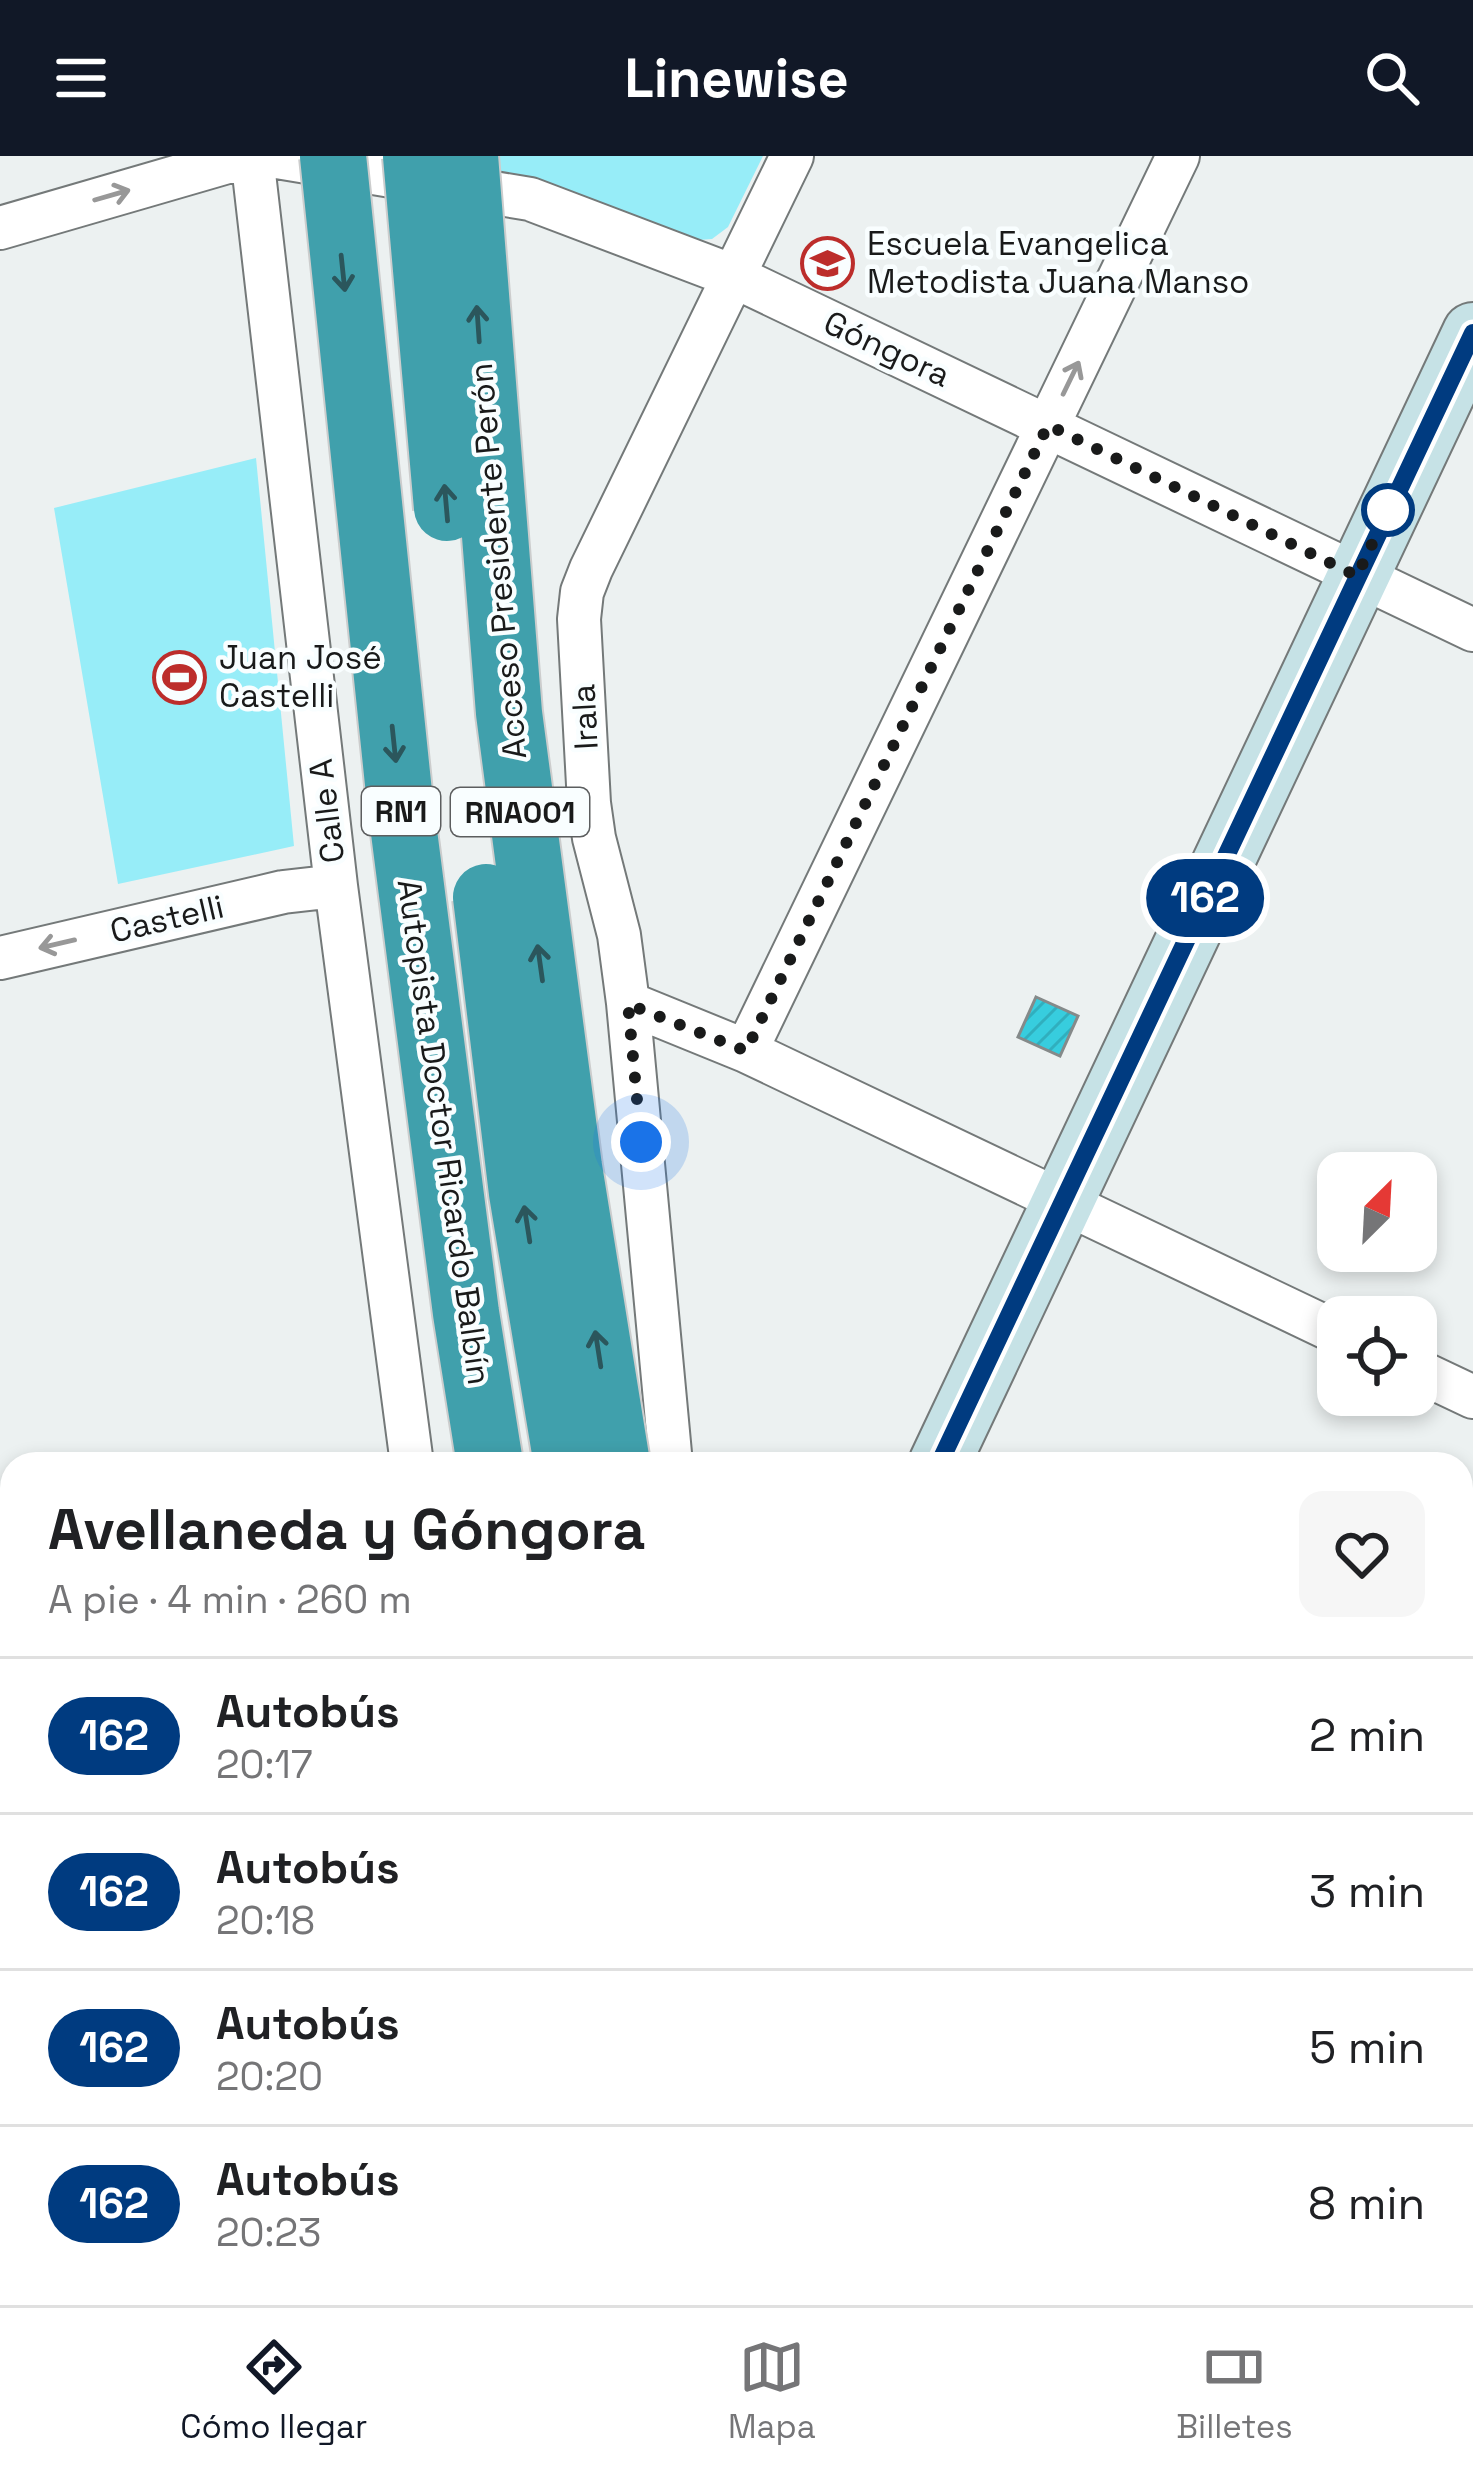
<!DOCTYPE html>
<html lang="es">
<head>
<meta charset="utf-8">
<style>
	body { margin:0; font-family:"Space Grotesk",sans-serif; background:#f6f6f6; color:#202124; height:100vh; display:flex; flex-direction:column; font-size:45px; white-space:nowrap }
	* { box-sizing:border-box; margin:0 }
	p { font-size:39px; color:#757577 }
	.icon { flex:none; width:66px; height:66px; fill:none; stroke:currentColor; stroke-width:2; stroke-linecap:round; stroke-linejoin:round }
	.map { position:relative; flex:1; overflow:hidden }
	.details { position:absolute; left:0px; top:1296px; width:1473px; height:855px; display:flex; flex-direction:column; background:#fff; border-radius:36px 36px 0 0; box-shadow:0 6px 18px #0003 }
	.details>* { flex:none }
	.badge { padding:0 24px; border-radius:39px; font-size:42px; line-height:78px }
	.needle { width:78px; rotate:24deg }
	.fabs { position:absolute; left:1317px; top:996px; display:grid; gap:24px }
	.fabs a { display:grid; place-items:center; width:120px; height:120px; border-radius:24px; background:#fff; box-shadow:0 6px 18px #0003; font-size:60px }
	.you { position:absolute; width:60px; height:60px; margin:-30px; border:9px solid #fff; border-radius:50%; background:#1a73e8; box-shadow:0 0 0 18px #1a73e833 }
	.map>.badge { position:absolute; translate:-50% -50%; box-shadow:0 0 0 6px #fff }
	.round { display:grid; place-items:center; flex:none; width:126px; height:126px; border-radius:24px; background:#f6f6f6 }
	.summary { display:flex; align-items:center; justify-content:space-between; height:204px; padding:0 48px }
	h1 { font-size:57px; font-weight:600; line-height:90px }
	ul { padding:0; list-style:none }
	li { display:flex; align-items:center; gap:36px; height:156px; padding:0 48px; border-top:3px solid #e0e0e0 }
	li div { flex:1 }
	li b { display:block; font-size:45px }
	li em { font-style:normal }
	li .badge { min-width:132px; font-weight:700; text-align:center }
	header { display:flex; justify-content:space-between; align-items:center; height:156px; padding:0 48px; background:#111827; color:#fff; font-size:54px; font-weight:600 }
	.dock { display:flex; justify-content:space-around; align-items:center; height:168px; border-top:3px solid #e0e0e0; background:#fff; font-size:33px; color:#757577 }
	.dock a { display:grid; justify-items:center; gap:6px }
	.dock .active { color:#111827 }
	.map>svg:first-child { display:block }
	.park { fill:#97edf8 }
	.building { fill:url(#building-hatch); stroke:#858a8a; stroke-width:3 }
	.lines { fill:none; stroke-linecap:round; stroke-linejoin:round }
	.street-casing { stroke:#747979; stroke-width:46 }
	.secondary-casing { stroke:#747979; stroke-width:64 }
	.highway-casing { stroke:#cccdcd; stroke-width:70 }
	.street { stroke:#fff; stroke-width:42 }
	.secondary { stroke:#c6e2e6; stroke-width:60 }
	.highway { stroke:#40a0ac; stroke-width:66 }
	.highway-bridge-casing { stroke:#cccdcd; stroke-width:70; stroke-linecap:butt }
	.highway-bridge { stroke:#40a0ac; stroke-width:66 }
	.oneway { stroke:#989898 }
	.oneway2 { stroke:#2b565c }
	.line-casing { stroke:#fff; stroke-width:27 }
	.line { stroke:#003b80; stroke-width:18 }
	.walk { stroke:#191a1a; stroke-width:12; stroke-dasharray:0 21.6 }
	.stop-dot { fill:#fff; stroke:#003b80; stroke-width:6 }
	.labels { text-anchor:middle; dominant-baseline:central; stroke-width:9; stroke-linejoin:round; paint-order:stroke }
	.shield { fill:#f9feff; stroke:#5c5e5f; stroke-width:3 }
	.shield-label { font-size:30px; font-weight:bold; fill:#191a1a }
	.poi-label { font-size:33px; fill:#191a1a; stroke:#f9feff; text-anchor:start }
	.street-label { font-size:33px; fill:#191a1a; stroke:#f9feff }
</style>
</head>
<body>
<header><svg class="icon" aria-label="menu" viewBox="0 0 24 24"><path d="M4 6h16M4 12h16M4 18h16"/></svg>Linewise<svg class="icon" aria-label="search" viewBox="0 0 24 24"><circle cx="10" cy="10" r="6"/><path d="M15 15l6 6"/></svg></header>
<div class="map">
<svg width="1473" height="2149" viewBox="0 0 1473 2149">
	<defs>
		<pattern id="building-hatch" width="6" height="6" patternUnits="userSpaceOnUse" patternTransform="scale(3)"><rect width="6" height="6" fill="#37cdde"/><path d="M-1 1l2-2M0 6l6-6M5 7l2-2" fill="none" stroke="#30afbe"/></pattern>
	</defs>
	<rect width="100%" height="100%" fill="#ecf1f1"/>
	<path class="park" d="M482,0H763L728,71L712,83L684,85L486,17Z
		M256,302L294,690L118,728L54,352Z"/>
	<path class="building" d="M1036,841L1078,860L1060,900L1018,881Z
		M974,2139H1124L1119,2149H969Z"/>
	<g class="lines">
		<defs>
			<path id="street" d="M252,0L336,730L412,1308
				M271,0L530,43L733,120L1473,474
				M0,72L248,0
				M0,802L283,736L336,730
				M628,847L746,895L1338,1177
				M746,895L1178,0
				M1416,1214L1473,1241
				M671,1308L628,847L619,779L594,682L589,647L579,463L582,436L591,413L792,0
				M1461,1444L1473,1442
				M0,1542L12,1627
				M0,1697L12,1695
				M1461,1822L1473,1796
				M1461,2001L1473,2007
				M79,2139L80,2149
				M1308,2149L1313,2139"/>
			<path id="secondary" d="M939,1308L1473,177
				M543,2139L545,2149"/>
			<path id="highway" d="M669,2139L671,2149
				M752,2139L755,2149
				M801,2139L804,2149"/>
		</defs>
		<use href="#street" class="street-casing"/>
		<use href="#secondary" class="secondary-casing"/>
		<use href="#highway" class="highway-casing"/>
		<use href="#street" class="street"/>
		<use href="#secondary" class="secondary"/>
		<use href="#highway" class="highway"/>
		<defs>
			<path id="highway-bridge" d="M333,0L399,637L466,1157L490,1308
				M416,0L447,352
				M465,0L509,557L569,1011L617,1308
				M486,741L522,1037L567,1308"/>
		</defs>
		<use href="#highway-bridge" class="highway-bridge-casing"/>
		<use href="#highway-bridge" class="highway-bridge"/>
	</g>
	<defs><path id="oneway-shaft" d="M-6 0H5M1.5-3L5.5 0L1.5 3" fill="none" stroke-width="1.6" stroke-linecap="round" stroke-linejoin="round" transform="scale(3)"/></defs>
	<g class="oneway">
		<use href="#oneway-shaft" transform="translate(112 39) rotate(-16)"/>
		<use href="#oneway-shaft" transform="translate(1071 222) rotate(-64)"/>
		<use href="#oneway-shaft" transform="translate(57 788) rotate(167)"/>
	</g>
	<g class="oneway2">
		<use href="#oneway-shaft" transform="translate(343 117) rotate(84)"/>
		<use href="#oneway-shaft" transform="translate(478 168) rotate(-94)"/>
		<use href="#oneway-shaft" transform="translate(446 347) rotate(-95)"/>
		<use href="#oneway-shaft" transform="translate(394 588) rotate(84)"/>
		<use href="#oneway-shaft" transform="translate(540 807) rotate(-98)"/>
		<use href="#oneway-shaft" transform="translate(527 1068) rotate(-99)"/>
		<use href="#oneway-shaft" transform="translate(598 1193) rotate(-99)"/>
	</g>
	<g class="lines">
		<defs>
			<path id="line" d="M939,1308L1473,177"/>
		</defs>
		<use href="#line" class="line-casing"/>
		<use href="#line" class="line"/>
		<path class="walk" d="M641,986L628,848L746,895L1048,269L1357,420L1388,354"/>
	</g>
	<defs>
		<symbol id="school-ring" viewBox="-11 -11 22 22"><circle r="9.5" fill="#f9feff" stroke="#bc2d2b" stroke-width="1.5"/><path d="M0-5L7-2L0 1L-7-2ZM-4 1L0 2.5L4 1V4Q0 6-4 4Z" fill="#bc2d2b"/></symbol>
		<symbol id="stadium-ring" viewBox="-11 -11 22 22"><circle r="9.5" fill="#f9feff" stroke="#bc2d2b" stroke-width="1.5"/><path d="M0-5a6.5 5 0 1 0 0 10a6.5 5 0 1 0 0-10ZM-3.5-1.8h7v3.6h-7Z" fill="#bc2d2b"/></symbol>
	</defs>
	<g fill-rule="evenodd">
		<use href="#school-ring" x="798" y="78" width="59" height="59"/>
		<use href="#stadium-ring" x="150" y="492" width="59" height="59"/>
	</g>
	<circle class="stop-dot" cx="1388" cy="354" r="24"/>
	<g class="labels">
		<g class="shield">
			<rect x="362" y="631" width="78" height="48" rx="9"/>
			<rect x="451" y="632" width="138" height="48" rx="9"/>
		</g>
		<g class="shield-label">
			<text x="401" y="655">RN1</text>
			<text x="520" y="656">RNA001</text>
		</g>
		<g class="poi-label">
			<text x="867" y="88">Escuela Evangelica<tspan x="867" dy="38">Metodista Juana Manso</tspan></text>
			<text x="219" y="502">Juan José<tspan x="219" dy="38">Castelli</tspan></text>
		</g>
		<g class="street-label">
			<text transform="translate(887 193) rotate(25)">Góngora</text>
			<text transform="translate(498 405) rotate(-95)">Acceso Presidente Perón</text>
			<text transform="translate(585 561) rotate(-93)">Irala</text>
			<text transform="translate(327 655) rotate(-97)">Calle A</text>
			<text transform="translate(167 763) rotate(-13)">Castelli</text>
			<text transform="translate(444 976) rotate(82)">Autopista Doctor Ricardo Balbín</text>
		</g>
	</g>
</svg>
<div class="fabs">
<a><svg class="needle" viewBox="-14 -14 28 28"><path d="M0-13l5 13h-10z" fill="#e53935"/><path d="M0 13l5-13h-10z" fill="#757577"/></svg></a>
<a><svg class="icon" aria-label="locate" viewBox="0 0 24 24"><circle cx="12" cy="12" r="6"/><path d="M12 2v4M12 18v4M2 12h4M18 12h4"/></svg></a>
</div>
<div class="you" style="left:641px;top:986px"></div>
<b class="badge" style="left:1205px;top:742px;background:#003b80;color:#fff">162</b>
<section class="details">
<div class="summary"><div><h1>Avellaneda y Góngora</h1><p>A pie · 4 min · 260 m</p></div><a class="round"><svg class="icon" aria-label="heart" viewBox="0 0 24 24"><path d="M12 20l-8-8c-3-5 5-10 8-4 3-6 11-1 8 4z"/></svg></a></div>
<ul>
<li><span class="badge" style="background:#003b80;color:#fff">162</span><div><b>Autobús</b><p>20:17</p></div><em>2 min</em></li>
<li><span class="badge" style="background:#003b80;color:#fff">162</span><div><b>Autobús</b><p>20:18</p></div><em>3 min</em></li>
<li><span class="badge" style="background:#003b80;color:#fff">162</span><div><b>Autobús</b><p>20:20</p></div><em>5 min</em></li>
<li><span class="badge" style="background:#003b80;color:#fff">162</span><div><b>Autobús</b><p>20:23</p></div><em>8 min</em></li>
</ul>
</section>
</div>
<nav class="dock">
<a class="active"><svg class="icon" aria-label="directions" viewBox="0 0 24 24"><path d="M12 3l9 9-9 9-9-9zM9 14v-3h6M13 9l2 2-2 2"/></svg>Cómo llegar</a>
<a><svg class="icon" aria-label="map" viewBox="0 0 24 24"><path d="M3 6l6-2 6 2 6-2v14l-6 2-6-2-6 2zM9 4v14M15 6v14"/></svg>Mapa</a>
<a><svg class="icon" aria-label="tickets" viewBox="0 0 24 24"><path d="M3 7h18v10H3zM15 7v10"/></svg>Billetes</a>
</nav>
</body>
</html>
